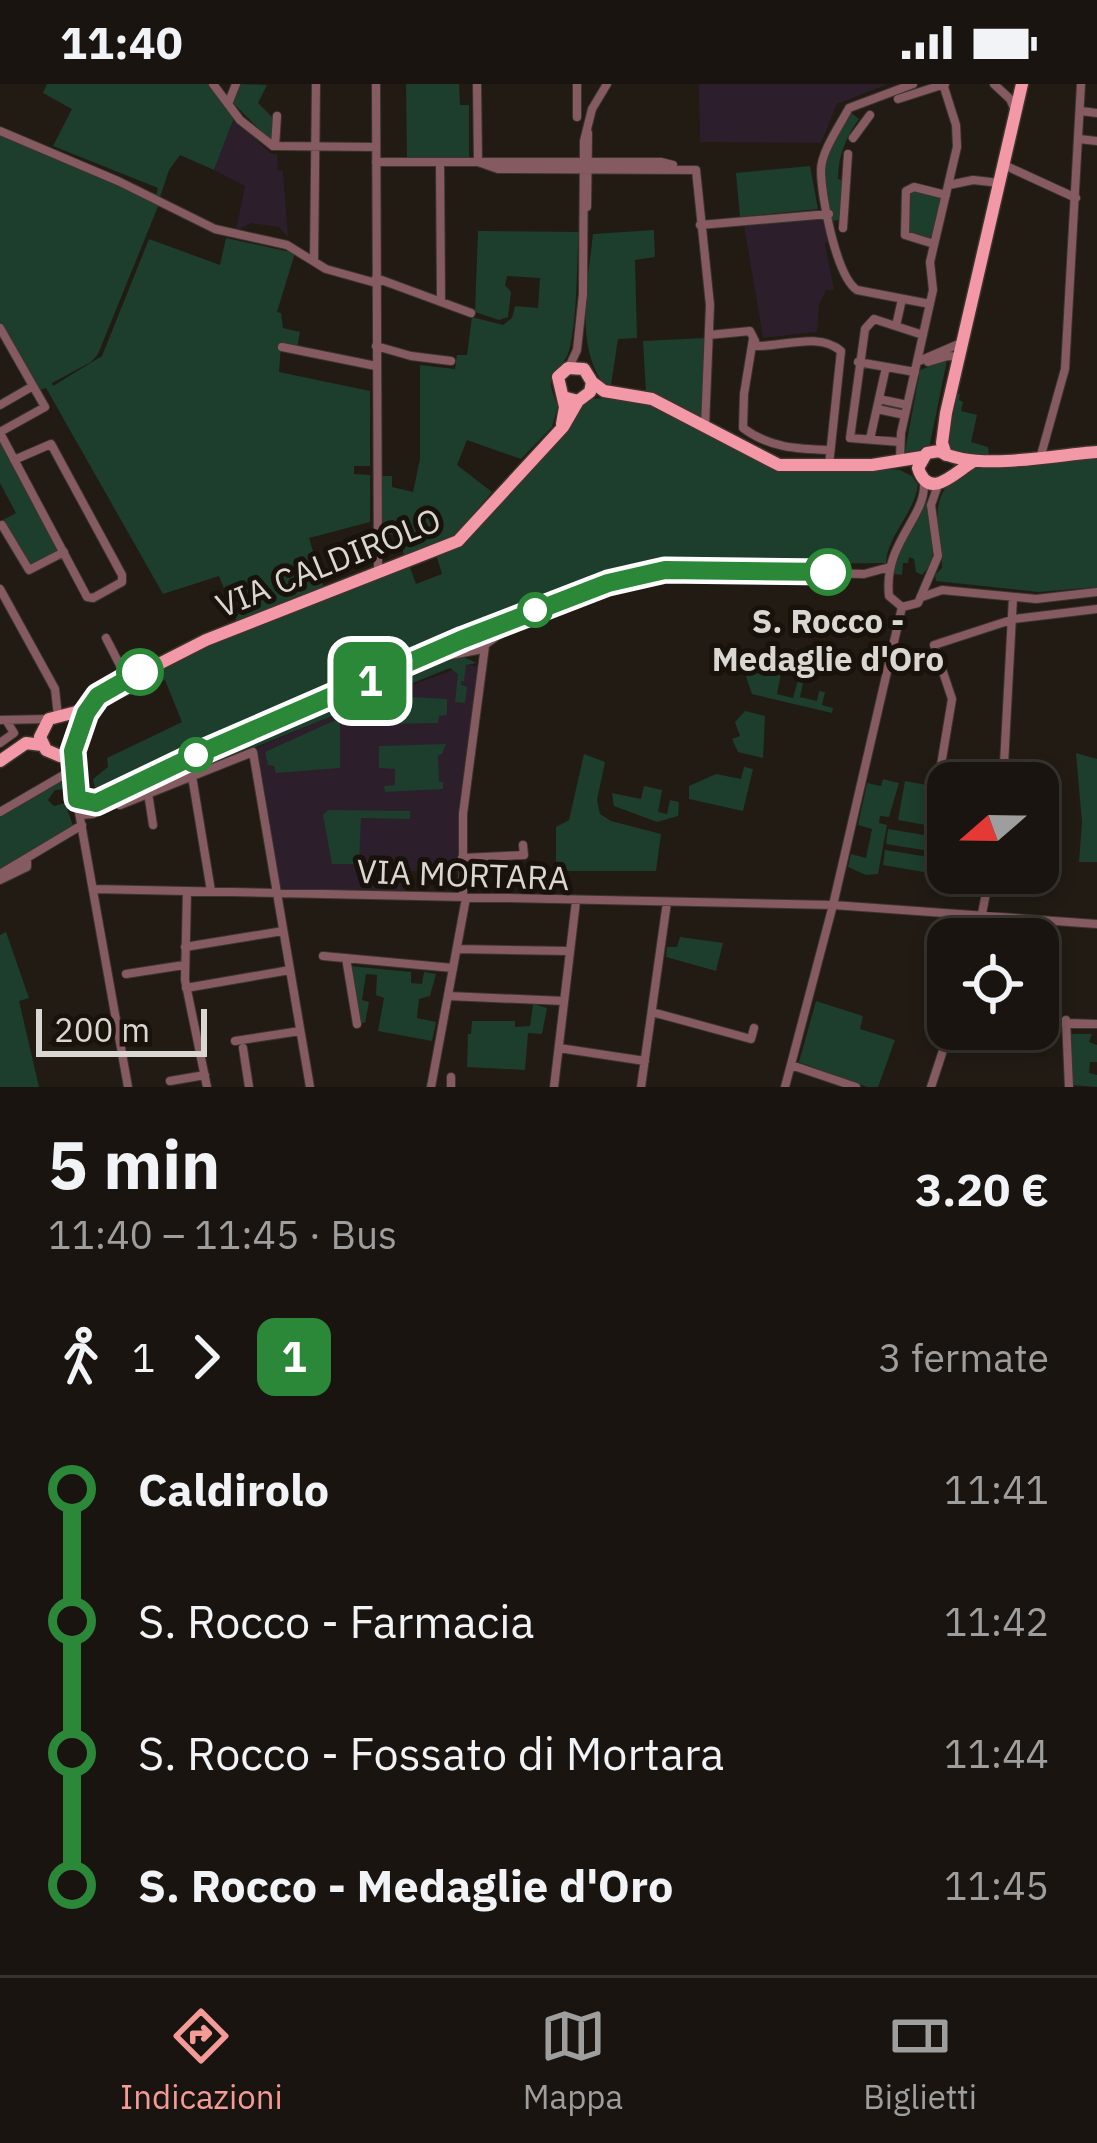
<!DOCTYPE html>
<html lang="it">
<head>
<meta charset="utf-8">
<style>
	body { margin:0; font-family:"IBM Plex Sans",sans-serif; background:#26211d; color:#f1f3f6; height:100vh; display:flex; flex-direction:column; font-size:45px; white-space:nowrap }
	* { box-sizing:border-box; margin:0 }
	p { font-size:39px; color:#9f9e9e }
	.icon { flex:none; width:66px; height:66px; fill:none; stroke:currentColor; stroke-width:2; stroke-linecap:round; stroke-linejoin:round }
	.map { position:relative; height:1003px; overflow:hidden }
	.side { display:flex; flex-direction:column; background:#19140f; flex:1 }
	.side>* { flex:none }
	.badge { padding:0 24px; border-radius:18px; font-size:42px; line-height:78px }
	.needle { width:78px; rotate:250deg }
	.buttons { position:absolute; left:927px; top:678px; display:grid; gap:24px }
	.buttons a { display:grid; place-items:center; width:132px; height:132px; border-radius:24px; background:#19140f; box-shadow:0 6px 18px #0003,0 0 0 3px #37332f; font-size:60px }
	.scale { position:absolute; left:36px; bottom:30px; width:171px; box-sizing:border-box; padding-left:12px; border:6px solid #dad6d1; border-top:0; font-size:33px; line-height:42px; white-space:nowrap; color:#dad6d1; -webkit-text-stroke:9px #18120b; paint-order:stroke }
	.map>.badge { position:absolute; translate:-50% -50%; box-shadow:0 0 0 6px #fff }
	.legs { display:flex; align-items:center; gap:18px; height:132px; padding:0 48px; font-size:39px }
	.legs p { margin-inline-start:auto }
	.overview { display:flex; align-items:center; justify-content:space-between; height:204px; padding:0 48px }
	h1 { font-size:66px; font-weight:700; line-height:90px }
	ul { padding:0 48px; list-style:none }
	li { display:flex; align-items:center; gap:42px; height:132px; font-size:45px }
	li i { display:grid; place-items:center; width:18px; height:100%; margin:0 15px; background:currentColor }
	li i::after { content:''; width:30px; height:30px; margin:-15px; border:9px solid; border-radius:50%; background:#19140f }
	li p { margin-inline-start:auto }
	li:first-child i { background:linear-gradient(#0000 50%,currentColor 0) }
	li:last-child i { background:linear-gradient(currentColor 50%,#0000 0) }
	.status { display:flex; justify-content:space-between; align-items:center; height:84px; padding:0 60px; background:#19140f; direction:ltr }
	.status svg { height:33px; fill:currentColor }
	.menu { display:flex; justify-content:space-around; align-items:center; height:168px; border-top:3px solid #37332f; background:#19140f; font-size:33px; color:#9f9e9e }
	.menu a { display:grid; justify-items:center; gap:6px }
	.menu .active { color:#f59b97 }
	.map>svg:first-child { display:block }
	.education { fill:#2c1e2a }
	.green { fill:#1d3d2d }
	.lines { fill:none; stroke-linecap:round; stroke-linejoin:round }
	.minor-casing { stroke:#3b352e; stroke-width:10 }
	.major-casing { stroke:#3b352e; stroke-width:15 }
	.minor { stroke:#865a61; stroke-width:8 }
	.major { stroke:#f398a6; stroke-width:12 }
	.line-1-casing { stroke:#fff; stroke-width:27 }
	.line-1 { stroke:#2c8839; stroke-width:18 }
	.stop-1-dot { fill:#fff; stroke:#2c8839; stroke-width:6 }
	.labels { text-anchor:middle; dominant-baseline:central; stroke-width:10; stroke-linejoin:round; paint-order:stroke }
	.street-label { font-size:33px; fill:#dad6d1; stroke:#18120b }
	.stop-label { font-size:33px; font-weight:bold; fill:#dad6d1; stroke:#18120b }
</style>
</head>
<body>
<div class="status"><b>11:40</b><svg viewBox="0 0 49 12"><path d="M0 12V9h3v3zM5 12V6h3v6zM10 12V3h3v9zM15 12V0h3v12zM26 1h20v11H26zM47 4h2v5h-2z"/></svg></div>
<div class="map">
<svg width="1097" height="1003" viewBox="0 0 1097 1003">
	<rect width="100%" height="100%" fill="#211b14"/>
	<path class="education" d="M699,0H888L837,20L821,59L700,58Z
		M234,34L271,70H277L278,87H283L288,153L279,143L251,139L236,147L245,102L214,86Z
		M826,134L830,154L825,160L834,206H826L819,221L817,248L763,254L744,141Z
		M467,581L477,582L461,730L459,788L407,787L405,811L279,809L254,665L359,620Z"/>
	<path class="green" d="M47,0H208L234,34L214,86L180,71L169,86L160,113L156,111L158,104L53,62L72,25L43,9Z
		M238,0L267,1L258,19L273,34L271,57L231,17Z
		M406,0H459L460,21H469V74H407Z
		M850,28L859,35C846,53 838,72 838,95L842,96L839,136L832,137L823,82Z
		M0,50L159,120L98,270L91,278L52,299L53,302L102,272L149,155L220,181L226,154L295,169L277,228L281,229L283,244L300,248L297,264L281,261L279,288L370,307V382H354V390L370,391V438L309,454L324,504L237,538L219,492L163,510L46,304L40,306L0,238Z
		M810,82L818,125L740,133L736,89Z
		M911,106L942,115L931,157L909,153Z
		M654,146L655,173L635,176L637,254L618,255L611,301L602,298C575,259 588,196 593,150Z
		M478,147L579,148C576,185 578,226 570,263C564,291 539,284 558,321L552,343L521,375L467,356L457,381L492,408L456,450L404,471L399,450L378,451L380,392H392V403L413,408L420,375V281L455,285L457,271H467L472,233L503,241L512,234L515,222L538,224L540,194L507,192L505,201L511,208L508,233L499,236L475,228Z
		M704,254L702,332L698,335L646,308L643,257Z
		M947,276L930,360L922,368L904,373L920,286Z
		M955,309L960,310L959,316L963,318L961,327L977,331L971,358L988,363L989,372L948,368Z
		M625,313L644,316L758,376L900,386L912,392L918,401C914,430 888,450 886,479L674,481L630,486L406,574L96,709L93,695L108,683L107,674L182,638L165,596L104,622L101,614L223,553L409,481L416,500L442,490L436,470L458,461L579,321L590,315Z
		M0,355L57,461V468L32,482L3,436L16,429L0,399Z
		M1097,372V503L1039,508L936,497L935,491L942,484C942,460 931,430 943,408C965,369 1057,376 1097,372Z
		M924,417L929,418C932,443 941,472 922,491L916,488L914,475L909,473L908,479H903L902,491L894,490L897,468Z
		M463,573L477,579L466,581L464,597H461V601L467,603L465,619L455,618L458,590L450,584L121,718L118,709L243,653L255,652L421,582Z
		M757,579L782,584L777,610L793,614L800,589L805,590L800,613L817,617L819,607L825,608L822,621L833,624L832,629L752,610L746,592Z
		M412,613L447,615V631L439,632L438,639L379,640L377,627Z
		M745,627L765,632L763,674L738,668L732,655L740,652L735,638Z
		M340,634V684L276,689L274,682L268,681L265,668Z
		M446,660L442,670L438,671L439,698H443V705L385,708L384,702L395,701V685L379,684V662Z
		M1076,669L1097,675V778H1079L1082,738Z
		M584,670L605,678L597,716L600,730L611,737L661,750L656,787H556V743L569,736Z
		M744,683L753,685L743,727L689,715V702L716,690L741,695Z
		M62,695L64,705L55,706L48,716L54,722L65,719L73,742L0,786V732Z
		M883,695L899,699L889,733L880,732L879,739L887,741L878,790L866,791L848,783L851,770L866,774L872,745L858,741L867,699L881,702Z
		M905,697L932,702L927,735L948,739V745L898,736Z
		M644,702L662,706L658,728L667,730L670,716L679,718L678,732L657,738L614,722L612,709L641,715Z
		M328,726L410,727V735L361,734L359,780H332L323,731Z
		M888,745L948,755V770L886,760Z
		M885,766L948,776L947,792L883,781Z
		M6,848L29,914L19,917L39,1003H0V851Z
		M680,853L723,859L716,887L666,873L667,863H677Z
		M349,882L411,888V899L422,900L424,888L436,890L430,912L419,915L417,934L436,938L432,957L378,947L384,914L376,911L377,891L366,890L362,916L369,918L365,939L358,938Z
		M816,917L863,932L860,945L895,956L878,1003H867L799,978Z
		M533,920L547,924L542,950L528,949L525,986L467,983L468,950H471L472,937H515V943L530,942Z
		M1068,950H1092L1089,958L1097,961V978H1090L1089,989L1097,991V1003L1071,1001Z"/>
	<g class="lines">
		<defs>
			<path id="minor" d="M213,0L240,36L273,62L376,63
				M376,0L378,488
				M477,0L478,78
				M577,0V33
				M913,0L849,24C840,41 821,68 821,86C821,112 836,192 857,206L930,220
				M994,0L1010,15L1015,26
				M898,15L945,0
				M228,20L236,0
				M1081,27L1097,29
				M0,47L118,97L215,145L287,161L326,185L376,199
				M853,54L870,31
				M1079,55L1097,57
				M275,62L277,32
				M376,78H661L673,81
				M440,78L441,218
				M478,78L498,85L696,86L710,221L705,342
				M1004,81L1076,114
				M949,101L973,96L1000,99
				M587,123L588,49
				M700,141L829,130
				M843,144L848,70
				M934,160L905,151L906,107L914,103L946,111
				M314,177L316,0
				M376,194L471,229
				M896,242L902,215
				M0,244L45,323L0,348
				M709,251L750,247L755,257
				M753,255L744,310L743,344C770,364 797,365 829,366
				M376,262L411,272L451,277
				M752,262C779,264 818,247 841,267L829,381
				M282,263L376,282
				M858,278L915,288
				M917,278L961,259
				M928,278L948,272L960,273
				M569,283L577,266L583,210L584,57L592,25L607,0
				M879,315L907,321
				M0,321L33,302
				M877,325L905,331
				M0,349C28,402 57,456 85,509L87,513L93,514L122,498V491L51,360L14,376
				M870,355L886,283
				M900,358L850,354L865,245L874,235L923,251
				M1041,371L1065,285L1081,0
				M900,373L901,349L933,206L930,178L957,63L956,41L943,0
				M2,441L29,486L64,468
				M0,505L55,605L58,632
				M922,513L942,506L1036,515L1097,508
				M902,523L889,512C883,459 926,434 924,399
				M902,523L918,519L938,472L931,421L938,401
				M106,554L127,595
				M429,575L478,566L517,537
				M0,636L48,635
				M0,659L14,649L6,636
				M73,669L72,689L128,1003
				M192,692L211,807
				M1003,699L1013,513
				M115,708L120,721L253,668L310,1003
				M148,709L153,741
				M77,715L96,719L196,671L463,555L622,495L677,486L864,490L890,483
				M0,728L67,689
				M80,731L93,730L104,717
				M948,736L933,729L952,615L934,561L1014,535L1097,525
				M462,774L524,771L523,761
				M0,790L82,741
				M0,796L27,783V775
				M93,805L833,821L1097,840
				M187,807L185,896L207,1003
				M463,813V730L485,562
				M977,855L990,789
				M185,863L283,847
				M457,865L569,867
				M323,872L453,884
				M346,874L357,940
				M126,890L184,881
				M186,904L290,886
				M448,912L564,917
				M652,928L751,955L754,944
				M1066,936L1069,1003
				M1038,938L1097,940
				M235,957L300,947
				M243,964L249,1003
				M559,964L645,977
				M791,981L856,1003
				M170,997L205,991
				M431,1003L466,814
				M451,1003V993
				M554,1003L576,817
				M641,1003L667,818
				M785,1003L833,821L902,523
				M931,1003L950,945"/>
			<path id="major" d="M592,298L604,307L652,315L779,381H872L922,373
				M562,340L565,323L558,293L568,284L584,285L592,298L590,308L578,317L563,313
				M927,369L939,367C976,388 1053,371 1097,368
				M926,370L918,384C929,417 953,390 971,379
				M946,371L942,359L946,329L1022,0
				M92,618L73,667L60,672L46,666L40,653L49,635L80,627L104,608L206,556L458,457L563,343L578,317
				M0,677L26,659L42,661"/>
		</defs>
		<use href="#minor" class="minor-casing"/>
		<use href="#major" class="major-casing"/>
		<use href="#minor" class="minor"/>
		<use href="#major" class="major"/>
	</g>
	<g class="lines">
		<defs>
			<path id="line-1" d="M140,588L98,612L86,629L73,667L77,715L96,719L196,671L463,555L608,499L665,486L828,488"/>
		</defs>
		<use href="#line-1" class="line-1-casing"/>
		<use href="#line-1" class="line-1"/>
	</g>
	<g class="stop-1-dot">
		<circle cx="828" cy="488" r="21"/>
		<circle cx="535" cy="526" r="15"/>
		<circle cx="140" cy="588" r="21"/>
		<circle cx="196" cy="671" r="15"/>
	</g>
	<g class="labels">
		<g class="street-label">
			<text transform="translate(328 478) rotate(-22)">VIA CALDIROLO</text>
			<text transform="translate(463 790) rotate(2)">VIA MORTARA</text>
		</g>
		<g class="stop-label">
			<text x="828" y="536">S. Rocco -<tspan x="828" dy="38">Medaglie d'Oro</tspan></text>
		</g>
	</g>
</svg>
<div class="buttons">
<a><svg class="needle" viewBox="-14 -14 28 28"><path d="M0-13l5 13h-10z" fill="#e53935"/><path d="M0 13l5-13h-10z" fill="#9f9e9e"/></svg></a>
<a><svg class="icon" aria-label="locate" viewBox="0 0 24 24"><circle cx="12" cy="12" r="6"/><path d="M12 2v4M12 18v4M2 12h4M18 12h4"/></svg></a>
</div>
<div class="scale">200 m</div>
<b class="badge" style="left:370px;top:597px;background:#2c8839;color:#fff">1</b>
</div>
<section class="side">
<div class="overview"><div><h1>5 min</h1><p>11:40 – 11:45 · Bus</p></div><b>3.20 €</b></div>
<div class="legs"><svg class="icon" aria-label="walk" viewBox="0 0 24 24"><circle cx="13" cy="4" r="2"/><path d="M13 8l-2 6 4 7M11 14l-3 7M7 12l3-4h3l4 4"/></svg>1<svg class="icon" aria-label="forward" viewBox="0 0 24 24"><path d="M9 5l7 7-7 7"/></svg><b class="badge" style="background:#2c8839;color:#fff">1</b><p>3 fermate</p></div>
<ul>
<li><i style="color:#2c8839"></i><b>Caldirolo</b><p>11:41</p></li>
<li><i style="color:#2c8839"></i><span>S. Rocco - Farmacia</span><p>11:42</p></li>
<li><i style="color:#2c8839"></i><span>S. Rocco - Fossato di Mortara</span><p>11:44</p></li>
<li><i style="color:#2c8839"></i><b>S. Rocco - Medaglie d'Oro</b><p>11:45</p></li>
</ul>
</section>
<nav class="menu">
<a class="active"><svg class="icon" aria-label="directions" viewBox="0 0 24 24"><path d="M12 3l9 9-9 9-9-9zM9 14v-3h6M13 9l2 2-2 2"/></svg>Indicazioni</a>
<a><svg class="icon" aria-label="map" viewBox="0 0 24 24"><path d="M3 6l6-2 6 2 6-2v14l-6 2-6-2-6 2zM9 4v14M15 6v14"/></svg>Mappa</a>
<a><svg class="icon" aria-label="tickets" viewBox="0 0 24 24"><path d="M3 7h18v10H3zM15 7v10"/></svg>Biglietti</a>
</nav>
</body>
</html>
